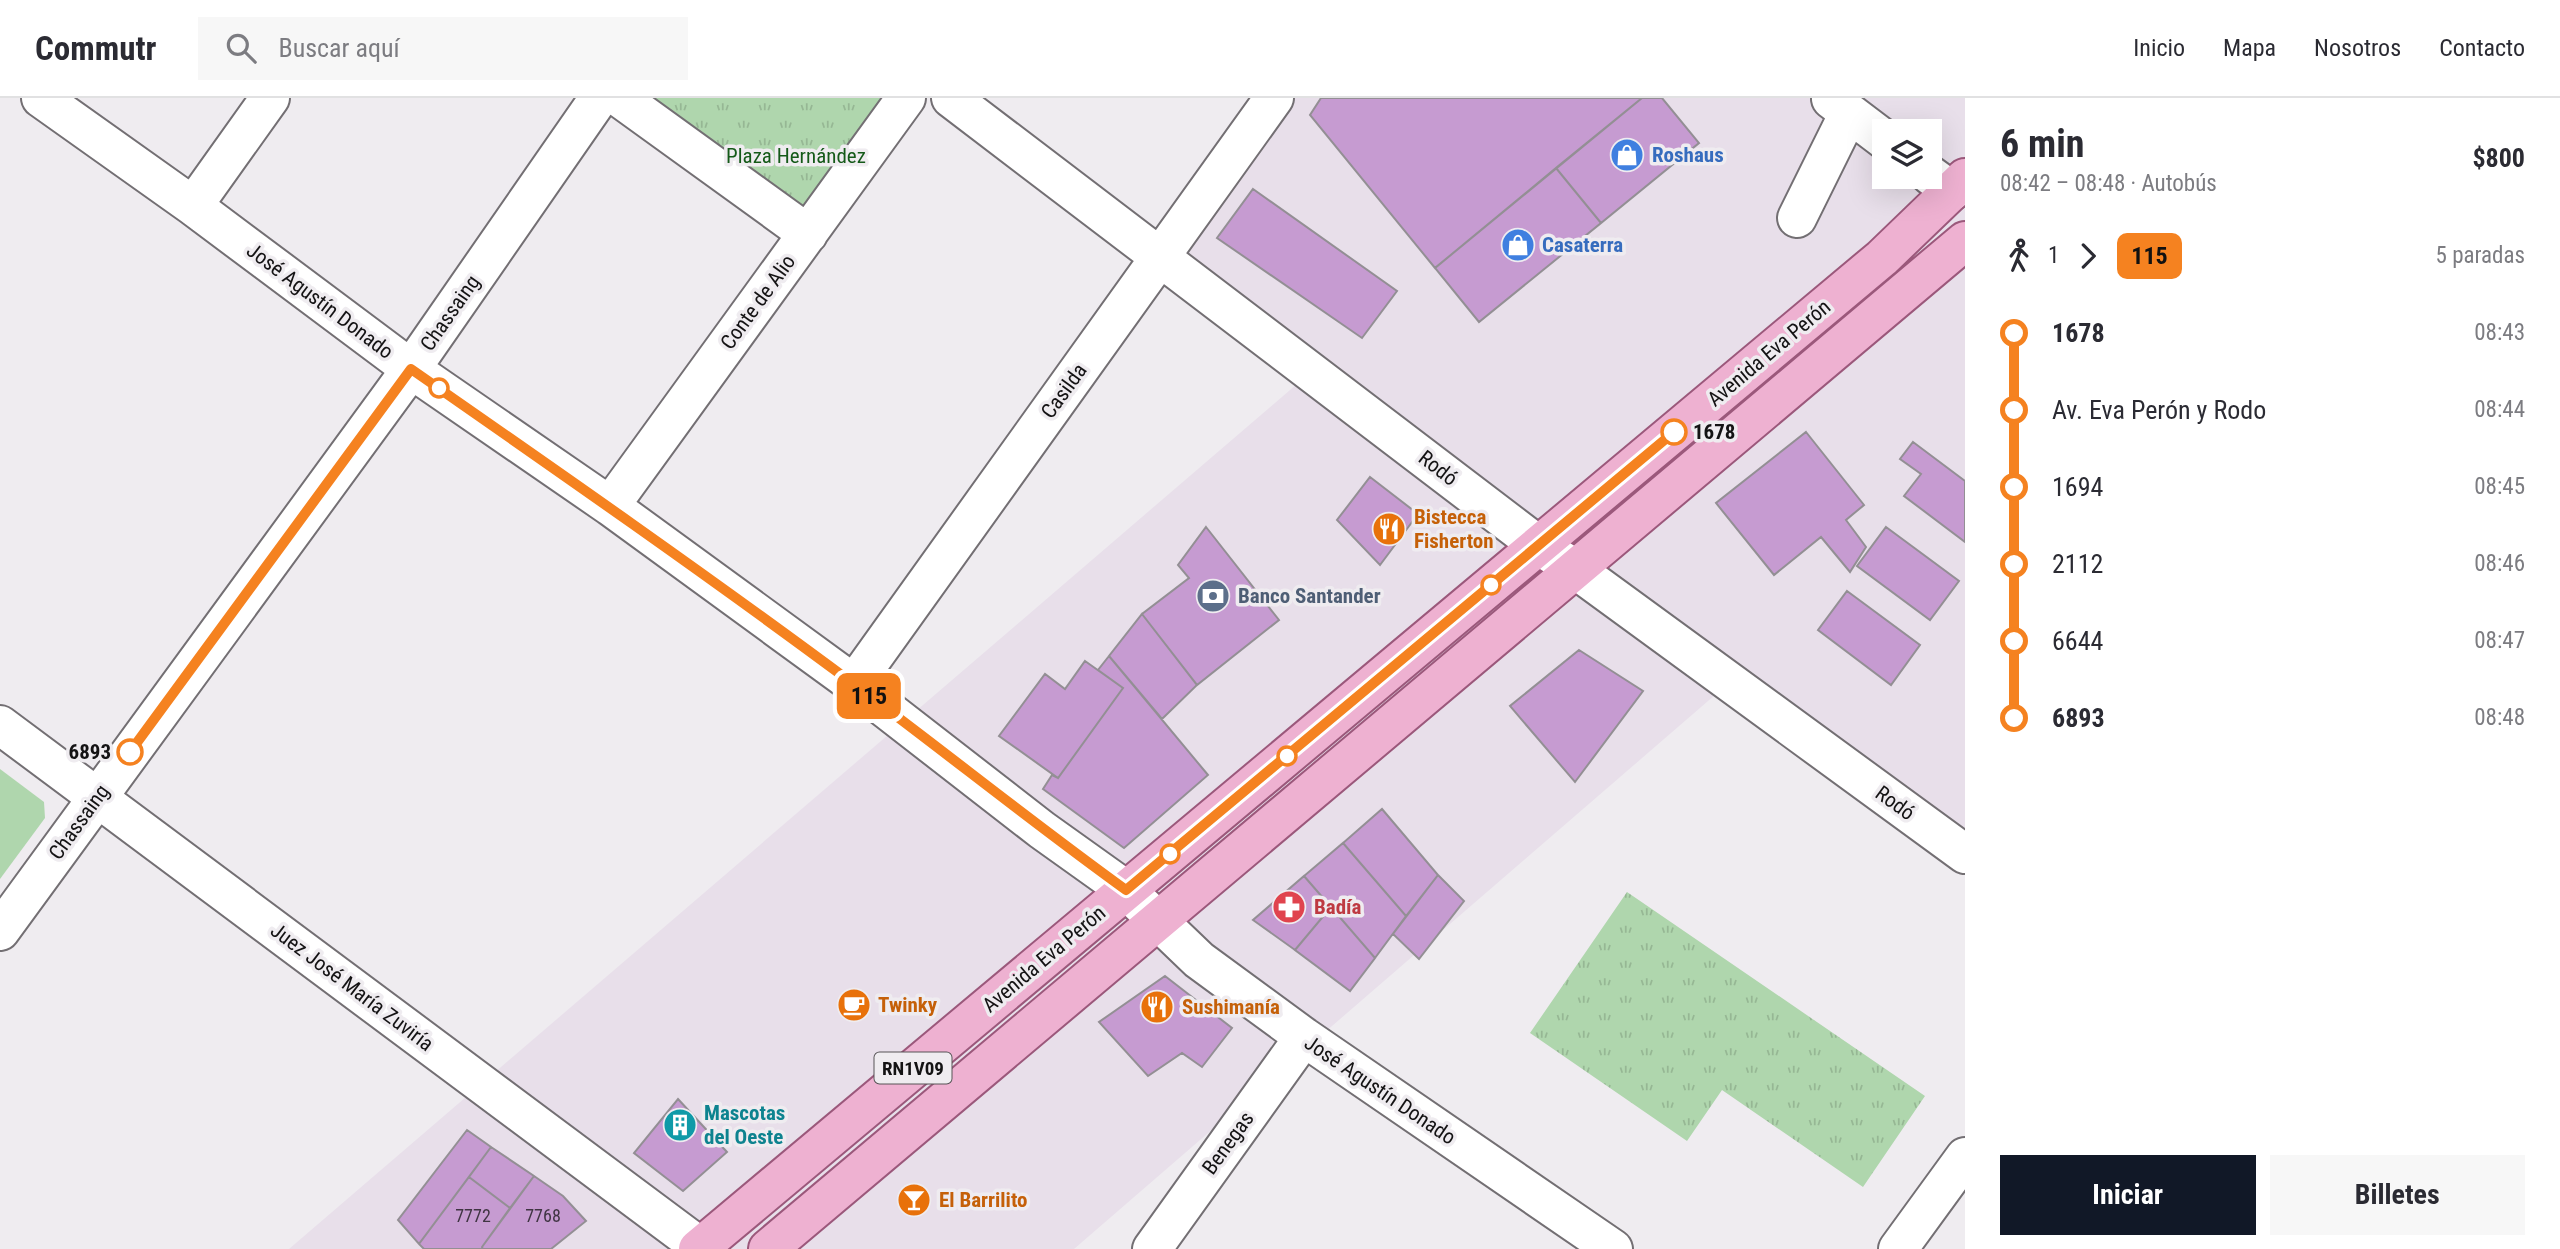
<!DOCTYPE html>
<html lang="es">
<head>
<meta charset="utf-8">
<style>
	body { margin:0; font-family:"Roboto Condensed",sans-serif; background:#f7f7f7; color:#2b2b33; height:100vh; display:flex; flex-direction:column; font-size:26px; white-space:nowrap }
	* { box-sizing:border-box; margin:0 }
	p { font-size:23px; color:#7c7c81 }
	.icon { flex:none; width:38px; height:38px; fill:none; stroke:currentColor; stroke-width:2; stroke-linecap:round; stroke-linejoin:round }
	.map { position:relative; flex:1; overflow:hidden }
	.sheet { display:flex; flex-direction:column; background:#fff; width:595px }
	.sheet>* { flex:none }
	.badge { padding:0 14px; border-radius:10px; font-size:24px; line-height:46px }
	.buttons { position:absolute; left:1872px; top:21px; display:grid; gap:14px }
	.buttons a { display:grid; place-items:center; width:70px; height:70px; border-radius:0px; background:#fff; box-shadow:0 7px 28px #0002; font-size:35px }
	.map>.badge { position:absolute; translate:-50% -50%; box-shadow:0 0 0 4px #fff }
	.legs { display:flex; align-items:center; gap:10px; height:77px; padding:0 35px; font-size:23px }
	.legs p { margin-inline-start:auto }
	.overview { display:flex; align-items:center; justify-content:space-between; height:119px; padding:0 35px }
	h1 { font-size:38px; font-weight:700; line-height:52px }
	.button { display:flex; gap:14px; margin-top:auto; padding:14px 35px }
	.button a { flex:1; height:80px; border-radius:0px; background:#111827; color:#fff; font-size:28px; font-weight:700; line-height:80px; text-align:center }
	.button a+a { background:#f7f7f7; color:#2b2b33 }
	ul { padding:0 35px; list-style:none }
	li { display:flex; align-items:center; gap:24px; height:77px; font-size:26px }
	li i { display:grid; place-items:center; width:10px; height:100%; margin:0 9px; background:currentColor }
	li i::after { content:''; width:18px; height:18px; margin:-9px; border:5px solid; border-radius:50%; background:#fff }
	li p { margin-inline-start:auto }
	li:first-child i { background:linear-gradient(#0000 50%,currentColor 0) }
	li:last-child i { background:linear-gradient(currentColor 50%,#0000 0) }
	header { display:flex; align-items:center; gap:42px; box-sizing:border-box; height:98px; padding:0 35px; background:#fff; border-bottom:2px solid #e1e1e2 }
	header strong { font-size:33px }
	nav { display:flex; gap:38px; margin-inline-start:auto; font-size:24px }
	.search { width:490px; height:63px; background:#f7f7f7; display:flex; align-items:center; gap:18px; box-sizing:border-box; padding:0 24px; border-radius:0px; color:#7c7c81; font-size:26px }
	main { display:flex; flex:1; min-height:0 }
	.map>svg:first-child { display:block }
	.built { fill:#e8dfea; fill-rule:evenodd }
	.park { fill:url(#park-tufts) }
	.pitch { fill:#afd6ad }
	.building { fill:#c69bd1; stroke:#938f94; stroke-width:2 }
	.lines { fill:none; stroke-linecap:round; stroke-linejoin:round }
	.minor-casing { stroke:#736f73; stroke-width:42 }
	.major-casing { stroke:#9b587b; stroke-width:42 }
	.minor { stroke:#fff; stroke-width:38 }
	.major { stroke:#eeb1d1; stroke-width:38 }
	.line-1-casing { stroke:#fff; stroke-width:16 }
	.line-1 { stroke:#f58220; stroke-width:10 }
	.stop-1-dot { fill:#fff; stroke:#f58220; stroke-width:3.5 }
	.labels { text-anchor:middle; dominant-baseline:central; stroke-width:7; stroke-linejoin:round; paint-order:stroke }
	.number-label { font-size:18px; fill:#403543 }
	.shield { fill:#efecf0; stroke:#565456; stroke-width:2 }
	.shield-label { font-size:19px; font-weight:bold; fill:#141314 }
	.shop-label { font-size:21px; font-weight:bold; fill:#366cbe; stroke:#efecf0; text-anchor:start }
	.park-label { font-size:21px; fill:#155a19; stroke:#efecf0 }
	.street-label { font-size:21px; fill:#141314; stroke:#efecf0 }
	.stop-label { font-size:21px; font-weight:bold; fill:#141314; stroke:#efecf0; text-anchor:start }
	.food-label { font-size:21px; font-weight:bold; fill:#c56008; stroke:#efecf0; text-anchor:start }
	.service-label { font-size:21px; font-weight:bold; fill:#4e5e75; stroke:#efecf0; text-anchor:start }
	.health-label { font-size:21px; font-weight:bold; fill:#be3a42; stroke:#efecf0; text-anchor:start }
	.culture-label { font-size:21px; font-weight:bold; fill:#0d838f; stroke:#efecf0; text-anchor:start }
</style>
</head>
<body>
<header>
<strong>Commutr</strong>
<div class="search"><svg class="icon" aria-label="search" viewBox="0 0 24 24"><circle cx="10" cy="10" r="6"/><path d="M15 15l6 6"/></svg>Buscar aquí</div>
<nav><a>Inicio</a><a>Mapa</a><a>Nosotros</a><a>Contacto</a></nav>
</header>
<main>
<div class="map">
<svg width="1965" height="1151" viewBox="0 0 1965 1151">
	<defs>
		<pattern id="park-tufts" width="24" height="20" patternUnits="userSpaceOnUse" patternTransform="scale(1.75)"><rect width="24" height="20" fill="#afd6ad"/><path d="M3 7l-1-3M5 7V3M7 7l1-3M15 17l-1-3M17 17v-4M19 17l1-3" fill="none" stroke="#96b794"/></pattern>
	</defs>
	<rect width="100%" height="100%" fill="#efecf0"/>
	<path class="built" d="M1274,0H1965V756L1730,584L1074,1151H289L1311,274L1160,158ZM1885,33H1930V79H1885Z"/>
	<path class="park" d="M620,0H906L808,136Z
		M1627,794L1925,998L1863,1089L1722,992L1687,1043L1530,935Z"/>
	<path class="pitch" d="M0,671L44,704L45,720L0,781Z"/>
	<path class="building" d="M1321,0H1642L1435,170L1310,17Z
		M1642,0H1662L1699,45L1601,125L1556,70Z
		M1556,70L1601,125L1479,224L1435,170Z
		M1253,91L1397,193L1362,240L1217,140Z
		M1806,334L1864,407L1846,422L1866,449L1850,474L1821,439L1774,477L1716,405Z
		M1913,344L1965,383V444L1904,398L1921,376L1900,361Z
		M1370,379L1418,416L1380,467L1337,422Z
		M1206,429L1279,522L1197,587L1142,516L1189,480L1178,467Z
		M1886,429L1959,483L1930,522L1857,468Z
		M1847,493L1920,547L1891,587L1818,532Z
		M1142,516L1197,587L1162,621L1109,558Z
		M1579,552L1643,593L1575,684L1510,608Z
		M1109,558L1208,677L1124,750L1043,691L1052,677L1058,680L1123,590L1098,572Z
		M1085,563L1123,590L1058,680L999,638L1045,576L1065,591Z
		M1382,711L1438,777L1406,818L1343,745Z
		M1343,745L1406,818L1375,860L1304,778Z
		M1438,777L1464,803L1419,861L1393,836Z
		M1304,778L1331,809L1295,852L1253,822Z
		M1331,809L1375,860L1350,893L1295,852Z
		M1165,878L1232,930L1202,969L1182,955L1148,978L1099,924Z
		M678,1001L727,1054L683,1093L634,1055Z
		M467,1032L491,1049L419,1146L398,1122Z
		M491,1049L534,1078L510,1110L469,1079Z
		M534,1078L563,1098L586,1123L551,1151H483L482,1149Z
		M469,1079L510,1110L482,1149L483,1151H424L419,1146Z"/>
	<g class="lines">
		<defs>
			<path id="minor" d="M41,0L193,108L411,271L610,408L854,586L1042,732L1126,792L1199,862L1304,939L1613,1151
				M620,0L808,136
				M951,0L1538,447L1575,471L1965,756
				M1831,1L1885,42
				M1930,77L1952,93
				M193,108L270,0
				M1797,120L1849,15
				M610,408L906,0
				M854,586L1274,0
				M0,627L703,1151
				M0,833L411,271L599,0
				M1152,1151L1304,939
				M1898,1151L1965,1059"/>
			<path id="major" d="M698,1151L1882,160L1965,80
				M768,1151L1965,143"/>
		</defs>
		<use href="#minor" class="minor-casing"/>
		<use href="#major" class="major-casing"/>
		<use href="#minor" class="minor"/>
		<use href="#major" class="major"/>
	</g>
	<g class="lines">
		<defs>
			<path id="line-1" d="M130,654L411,271C559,374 707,477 851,584C944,653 1033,725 1126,792L1674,334"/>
		</defs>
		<use href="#line-1" class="line-1-casing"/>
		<use href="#line-1" class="line-1"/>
	</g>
	<defs>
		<symbol id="shop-disc" viewBox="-11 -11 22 22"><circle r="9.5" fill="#3f7fe0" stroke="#efecf0"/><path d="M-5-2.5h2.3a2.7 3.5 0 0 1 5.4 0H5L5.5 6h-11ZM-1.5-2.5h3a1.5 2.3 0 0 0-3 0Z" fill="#fff"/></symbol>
		<symbol id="restaurant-disc" viewBox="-11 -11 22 22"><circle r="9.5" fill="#e8710a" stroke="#efecf0"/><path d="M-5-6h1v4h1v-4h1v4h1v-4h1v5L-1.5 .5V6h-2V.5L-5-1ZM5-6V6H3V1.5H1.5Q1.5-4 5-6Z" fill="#fff"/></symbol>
		<symbol id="bank-disc" viewBox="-11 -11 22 22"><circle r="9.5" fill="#5c6f8a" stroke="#efecf0"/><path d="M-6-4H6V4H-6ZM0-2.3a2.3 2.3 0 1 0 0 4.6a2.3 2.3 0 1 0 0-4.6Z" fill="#fff"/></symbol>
		<symbol id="pharmacy-disc" viewBox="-11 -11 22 22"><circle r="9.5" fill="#e0444e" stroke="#efecf0"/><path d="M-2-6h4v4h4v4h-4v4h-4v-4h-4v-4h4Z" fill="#fff"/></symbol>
		<symbol id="cafe-disc" viewBox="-11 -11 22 22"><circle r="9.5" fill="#e8710a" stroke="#efecf0"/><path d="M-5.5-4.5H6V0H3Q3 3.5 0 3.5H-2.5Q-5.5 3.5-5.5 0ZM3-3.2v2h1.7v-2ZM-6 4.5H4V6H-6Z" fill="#fff"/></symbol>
		<symbol id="building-disc" viewBox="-11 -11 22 22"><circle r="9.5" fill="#0f9aa8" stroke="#efecf0"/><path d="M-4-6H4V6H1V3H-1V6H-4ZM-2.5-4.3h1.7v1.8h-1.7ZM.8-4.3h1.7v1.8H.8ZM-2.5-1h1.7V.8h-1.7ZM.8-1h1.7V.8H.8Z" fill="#fff"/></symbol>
		<symbol id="bar-disc" viewBox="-11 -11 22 22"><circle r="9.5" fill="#e8710a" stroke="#efecf0"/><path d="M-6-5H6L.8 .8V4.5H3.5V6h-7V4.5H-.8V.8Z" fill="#fff"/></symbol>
	</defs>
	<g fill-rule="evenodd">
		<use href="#shop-disc" x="1608" y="38" width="38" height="38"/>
		<use href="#shop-disc" x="1499" y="128" width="38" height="38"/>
		<use href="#restaurant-disc" x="1370" y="412" width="38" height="38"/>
		<use href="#bank-disc" x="1194" y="479" width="38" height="38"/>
		<use href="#pharmacy-disc" x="1270" y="790" width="38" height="38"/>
		<use href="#cafe-disc" x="835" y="888" width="38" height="38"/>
		<use href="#restaurant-disc" x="1138" y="890" width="38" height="38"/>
		<use href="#building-disc" x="661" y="1008" width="38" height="38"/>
		<use href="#bar-disc" x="895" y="1083" width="38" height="38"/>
	</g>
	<g class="stop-1-dot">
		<circle cx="439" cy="290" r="9"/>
		<circle cx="1674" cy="334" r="12"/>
		<circle cx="1491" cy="487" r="9"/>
		<circle cx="130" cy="654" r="12"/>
		<circle cx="1287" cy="658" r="9"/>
		<circle cx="1170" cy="756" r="9"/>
	</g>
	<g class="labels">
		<g class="number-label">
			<text x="473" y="1117">7772</text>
			<text x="543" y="1117">7768</text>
		</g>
		<rect class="shield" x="874.5" y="954.5" width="77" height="31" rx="5"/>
		<g class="shield-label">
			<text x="913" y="970">RN1V09</text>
		</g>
		<g class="shop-label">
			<text x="1652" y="57">Roshaus</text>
			<text x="1542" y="147">Casaterra</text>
		</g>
		<g class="park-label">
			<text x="796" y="58">Plaza Hernández</text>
		</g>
		<g class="street-label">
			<text transform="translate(320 203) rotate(37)">José Agustín Donado</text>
			<text transform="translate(758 204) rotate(-54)">Conte de Alio</text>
			<text transform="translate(450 215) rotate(-55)">Chassaing</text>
			<text transform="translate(1769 255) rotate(-40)">Avenida Eva Perón</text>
			<text transform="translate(1064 293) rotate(-54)">Casilda</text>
			<text transform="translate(1438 370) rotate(38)">Rodó</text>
			<text transform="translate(1895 705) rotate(36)">Rodó</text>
			<text transform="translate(79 724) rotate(-54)">Chassaing</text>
			<text transform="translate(1044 861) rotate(-40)">Avenida Eva Perón</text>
			<text transform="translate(352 889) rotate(37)">Juez José María Zuviría</text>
			<text transform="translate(1380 992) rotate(34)">José Agustín Donado</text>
			<text transform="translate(1228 1045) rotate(-54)">Benegas</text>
		</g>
		<g class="stop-label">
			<text x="1693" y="334">1678</text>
			<text x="111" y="654" text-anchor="end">6893</text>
		</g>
		<g class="food-label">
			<text x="1414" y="419">Bistecca<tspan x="1414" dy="24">Fisherton</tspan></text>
			<text x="878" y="907">Twinky</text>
			<text x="1182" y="909">Sushimanía</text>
			<text x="939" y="1102">El Barrilito</text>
		</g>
		<g class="service-label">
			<text x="1238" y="498">Banco Santander</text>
		</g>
		<g class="health-label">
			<text x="1314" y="809">Badía</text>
		</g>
		<g class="culture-label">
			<text x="704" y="1015">Mascotas<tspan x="704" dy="24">del Oeste</tspan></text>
		</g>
	</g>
</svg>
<div class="buttons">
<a><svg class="icon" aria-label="layers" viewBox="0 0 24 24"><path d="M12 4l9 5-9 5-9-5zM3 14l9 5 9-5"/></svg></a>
</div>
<b class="badge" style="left:869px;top:598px;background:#f58220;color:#111">115</b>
</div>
<section class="sheet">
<div class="overview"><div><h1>6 min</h1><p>08:42 – 08:48 · Autobús</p></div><b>$800</b></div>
<div class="legs"><svg class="icon" aria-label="walk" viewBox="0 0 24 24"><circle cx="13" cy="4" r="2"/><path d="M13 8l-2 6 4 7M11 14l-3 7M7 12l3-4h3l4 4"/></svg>1<svg class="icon" aria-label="forward" viewBox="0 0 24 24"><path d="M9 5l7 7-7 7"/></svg><b class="badge" style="background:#f58220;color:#111">115</b><p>5 paradas</p></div>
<ul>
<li><i style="color:#f58220"></i><b>1678</b><p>08:43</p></li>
<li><i style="color:#f58220"></i><span>Av. Eva Perón y Rodo</span><p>08:44</p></li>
<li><i style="color:#f58220"></i><span>1694</span><p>08:45</p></li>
<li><i style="color:#f58220"></i><span>2112</span><p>08:46</p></li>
<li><i style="color:#f58220"></i><span>6644</span><p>08:47</p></li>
<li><i style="color:#f58220"></i><b>6893</b><p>08:48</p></li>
</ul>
<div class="button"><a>Iniciar</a><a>Billetes</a></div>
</section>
</main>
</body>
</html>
